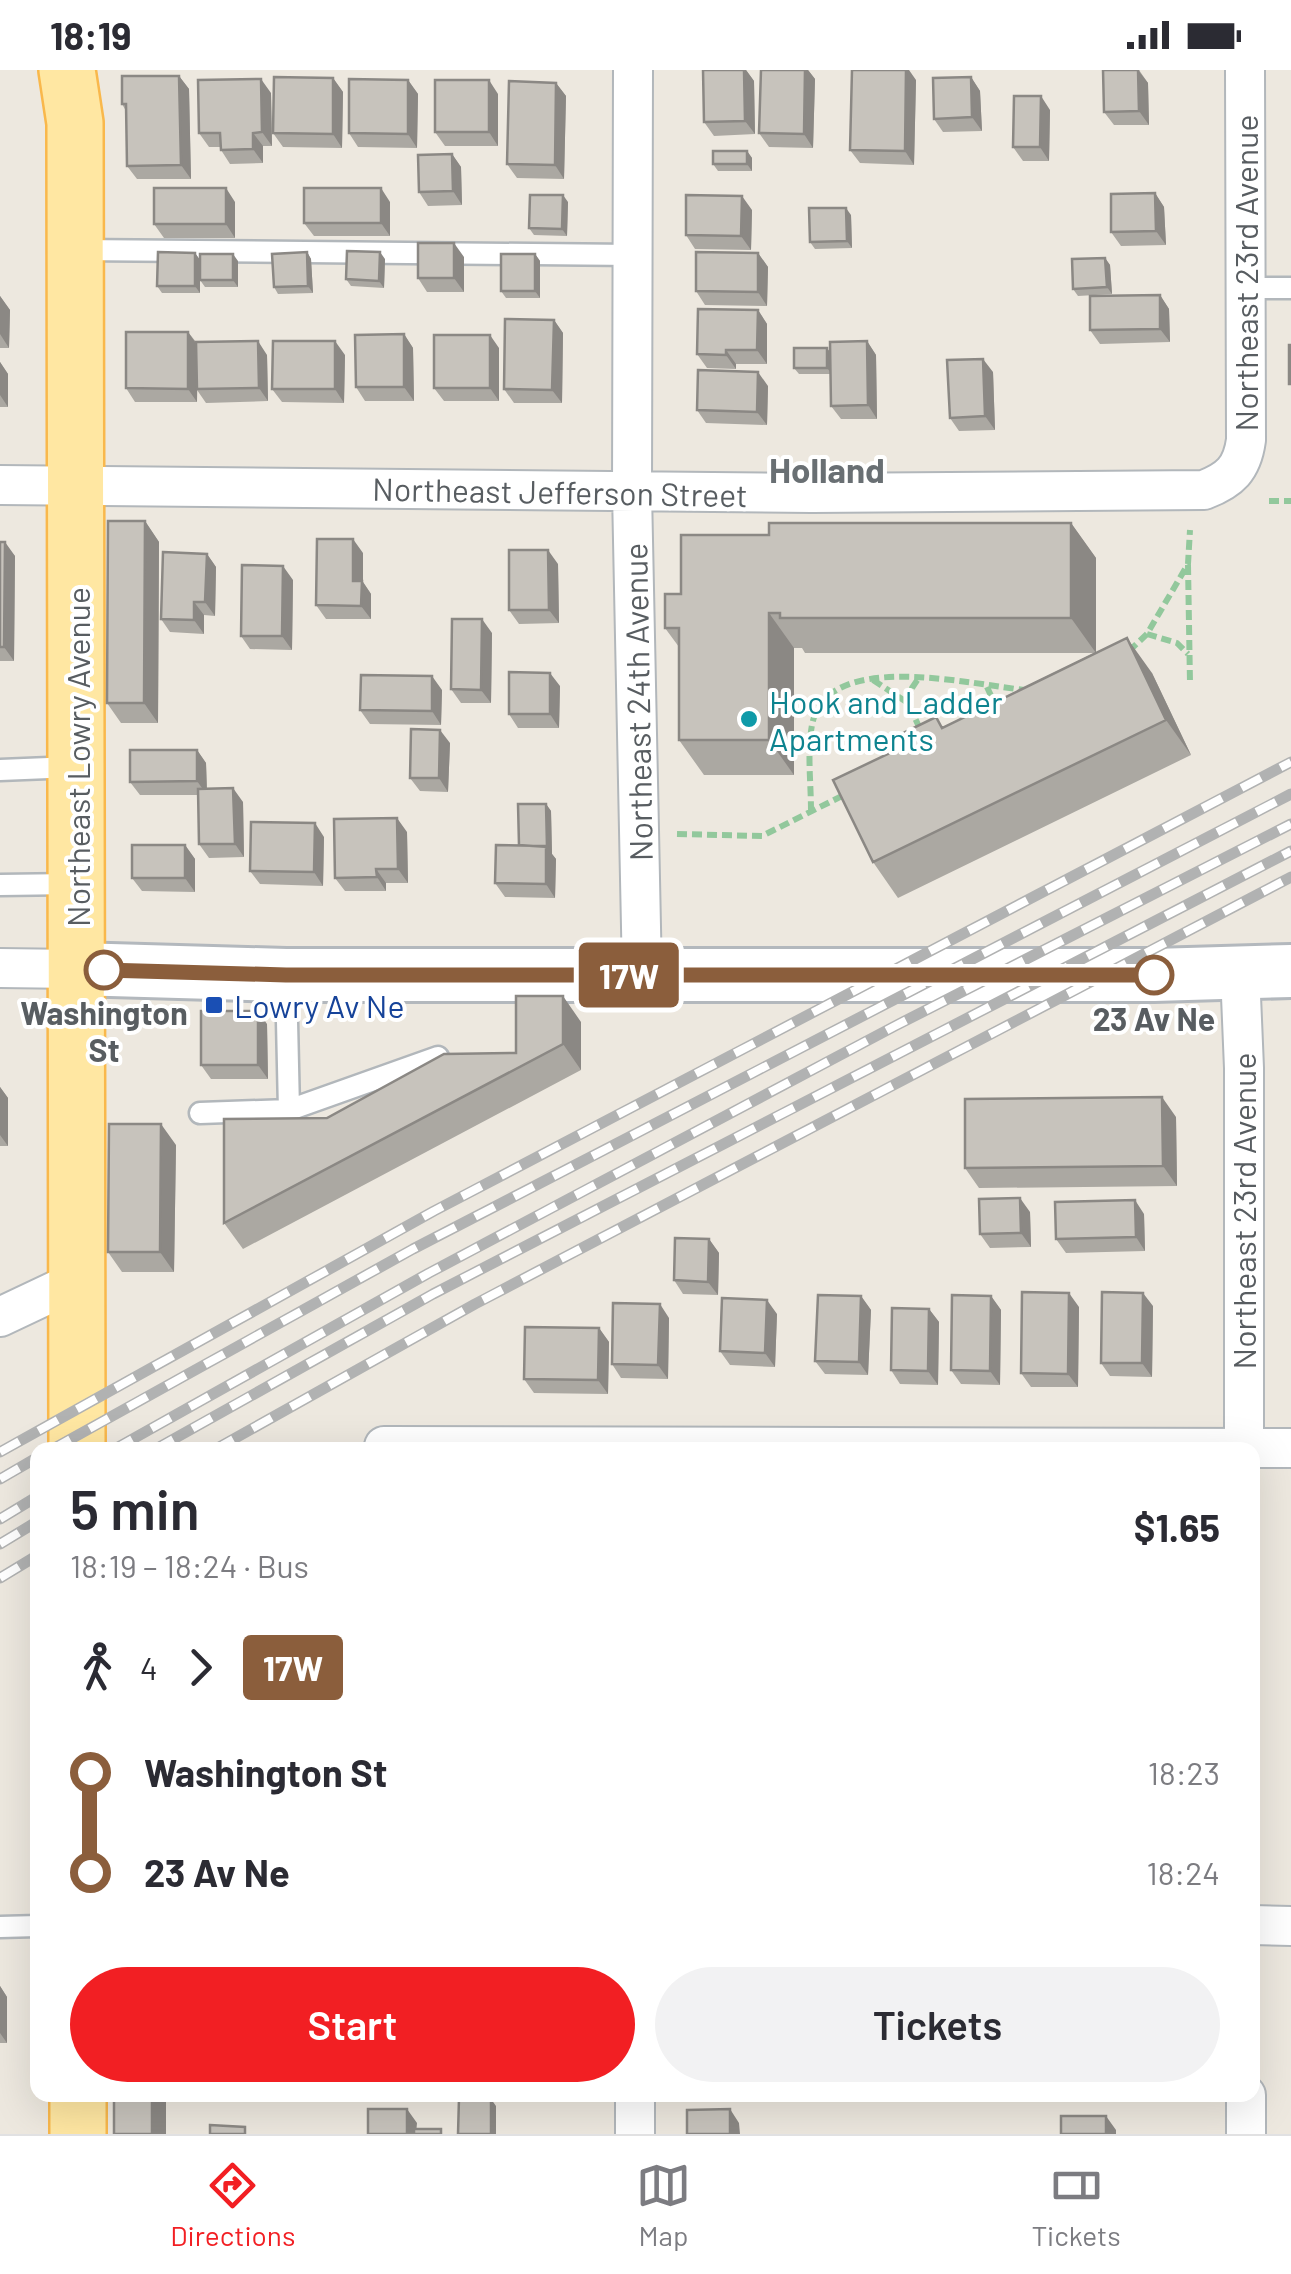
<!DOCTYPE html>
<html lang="en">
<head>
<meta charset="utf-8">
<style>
	body { margin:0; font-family:Barlow,sans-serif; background:#f2f2f3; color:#2b2b33; height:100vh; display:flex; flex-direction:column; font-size:38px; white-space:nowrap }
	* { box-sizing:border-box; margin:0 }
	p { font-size:32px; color:#7c7c81 }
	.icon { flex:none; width:55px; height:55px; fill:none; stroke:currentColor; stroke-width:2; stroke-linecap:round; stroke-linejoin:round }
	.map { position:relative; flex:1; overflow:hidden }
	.details { position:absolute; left:30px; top:1372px; width:1230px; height:660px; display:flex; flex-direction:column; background:#fff; border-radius:20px; box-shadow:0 10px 40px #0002 }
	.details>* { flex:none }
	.badge { padding:0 20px; border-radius:8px; font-size:35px; line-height:65px }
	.map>.badge { position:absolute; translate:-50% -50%; box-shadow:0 0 0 5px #fff }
	.legs { display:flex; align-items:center; gap:15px; height:110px; padding:0 40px; font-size:32px }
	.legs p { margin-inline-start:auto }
	.summary { display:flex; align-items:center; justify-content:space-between; height:170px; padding:0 40px }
	h1 { font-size:55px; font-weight:600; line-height:75px }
	.action { display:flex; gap:20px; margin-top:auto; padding:20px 40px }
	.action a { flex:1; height:115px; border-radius:60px; background:#f21f23; color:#fff; font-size:40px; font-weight:600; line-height:115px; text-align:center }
	.action a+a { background:#f2f2f3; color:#2b2b33 }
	ul { padding:0 40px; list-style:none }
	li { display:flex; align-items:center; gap:35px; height:100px; font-size:38px }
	li i { display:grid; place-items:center; width:15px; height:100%; margin:0 12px; background:currentColor }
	li i::after { content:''; width:25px; height:25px; margin:-12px; border:8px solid; border-radius:50%; background:#fff }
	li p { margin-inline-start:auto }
	li:first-child i { background:linear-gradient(#0000 50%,currentColor 0) }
	li:last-child i { background:linear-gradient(currentColor 50%,#0000 0) }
	.status { display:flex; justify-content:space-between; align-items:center; height:70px; padding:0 50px; background:#fff; direction:ltr }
	.status svg { height:28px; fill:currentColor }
	.tabs { display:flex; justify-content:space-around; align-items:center; height:140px; border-top:2px solid #e1e1e2; background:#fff; font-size:28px; color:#7c7c81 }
	.tabs a { display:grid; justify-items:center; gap:5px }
	.tabs .current { color:#f21f23 }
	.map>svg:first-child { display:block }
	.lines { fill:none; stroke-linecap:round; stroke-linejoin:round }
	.lane-casing { stroke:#b2b7bb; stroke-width:25 }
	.street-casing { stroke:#b2b7bb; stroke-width:42 }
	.secondary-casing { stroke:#b3b8bd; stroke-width:58 }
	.primary-casing { stroke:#f9b84c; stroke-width:60 }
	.path { stroke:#92c89c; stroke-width:6; stroke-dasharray:10 5; stroke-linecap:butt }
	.lane { stroke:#fff; stroke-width:20 }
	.street { stroke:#fff; stroke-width:38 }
	.secondary { stroke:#fff; stroke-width:52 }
	.primary { stroke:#ffe7a2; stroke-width:55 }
	.rail-casing { stroke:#b1b2b2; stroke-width:11 }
	.rail { stroke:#fff; stroke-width:8; stroke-dasharray:22; stroke-linecap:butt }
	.wall { fill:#aba8a2 }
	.shaded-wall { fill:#8b8884 }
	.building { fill:#c7c3bc; stroke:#8b8884; stroke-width:2.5 }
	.line-1-casing { stroke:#fff; stroke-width:22 }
	.line-1 { stroke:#8b5e3c; stroke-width:15 }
	.culture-dot { fill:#0f9aa8; stroke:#fff; stroke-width:4 }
	.stop-1-dot { fill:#fff; stroke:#8b5e3c; stroke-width:5 }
	.transit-dot { fill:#1a4fb4; stroke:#fff; stroke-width:4 }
	.labels { text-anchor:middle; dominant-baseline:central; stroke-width:8; stroke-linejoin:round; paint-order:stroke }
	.street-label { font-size:32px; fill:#585d61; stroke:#fff }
	.culture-label { font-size:32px; fill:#0d838f; stroke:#fff; text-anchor:start }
	.transit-label { font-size:32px; fill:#164399; stroke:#fff; text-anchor:start }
	.stop-label { font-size:32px; font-weight:bold; fill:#585d61; stroke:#fff }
	.neighbourhood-label { font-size:35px; font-weight:bold; fill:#696f73; stroke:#fff }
</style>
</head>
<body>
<div class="status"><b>18:19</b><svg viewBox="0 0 49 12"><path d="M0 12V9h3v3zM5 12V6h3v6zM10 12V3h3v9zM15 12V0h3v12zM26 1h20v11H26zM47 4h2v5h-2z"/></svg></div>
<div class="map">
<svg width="1291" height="2064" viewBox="0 0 1291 2064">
	<rect width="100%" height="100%" fill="#ede8df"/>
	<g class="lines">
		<defs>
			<path id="lane" d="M76,180L634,185
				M1246,218H1291
				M0,700L73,697
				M0,815L73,814
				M289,1040L438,987
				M200,1043L289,1040L286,907
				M0,1857L38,1856"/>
			<path id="street" d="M633,0L632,422L642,905
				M0,415L812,423L1204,420C1230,410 1242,399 1246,370L1245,0
				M0,898L76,899
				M1240,902L1244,998V1380
				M0,1247L74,1212
				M384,1376L1291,1378
				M1252,1855L1291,1856
				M635,2025V2064
				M1246,2025V2064"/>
			<path id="secondary" d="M76,899L286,905H1154L1291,901"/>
			<path id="primary" d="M67,0L75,53L77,1380
				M78,2064V2025"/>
		</defs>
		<use href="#lane" class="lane-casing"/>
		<use href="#street" class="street-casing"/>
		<use href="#secondary" class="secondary-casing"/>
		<use href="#primary" class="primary-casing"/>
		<path class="path" d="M1269,431H1291
			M1188,495L1190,613
			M1147,564L1177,573L1188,584
			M1129,581L1147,564L1188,494L1190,460
			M873,610L908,633L921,661
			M987,617L997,639
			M908,633L912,618L920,606
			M811,741C811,713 807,682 812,655C826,577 976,616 1026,620
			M677,764L762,766L846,724"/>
		<use href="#lane" class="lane"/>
		<use href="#street" class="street"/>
		<use href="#secondary" class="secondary"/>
		<use href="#primary" class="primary"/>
		<defs>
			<path id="rail" d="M51,1380L413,1179L1291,724
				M113,1380L429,1203L895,956L1291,754
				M154,1380L433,1224L1291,781
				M214,1380L475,1234L1291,807
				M0,1382L434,1141L1291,692
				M0,1409L38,1387
				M0,1449L38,1426
				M0,1474L38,1451
				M0,1508L38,1485"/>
		</defs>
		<use href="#rail" class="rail-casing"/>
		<use href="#rail" class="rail"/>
	</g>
	<path class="wall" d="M703,0H746L754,11L755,64L714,66L704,52Z
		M761,0H808L815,9L813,78L769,77L759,63Z
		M1139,0L1148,13L1149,55H1114L1104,42Z
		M179,6L189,19L191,109H137L127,96L126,41L122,34Z
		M971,7L980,21L982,61L943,62L934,49Z
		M333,8L343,22L342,78L283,77L273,63Z
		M408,10L418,24L417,78L358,77L349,63Z
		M916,10L914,95L860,93L850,80Z
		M556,13L566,26L564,109L517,108L507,94Z
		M271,23L272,76H263V93L230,94L221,80V77H209L199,63Z
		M498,24V76H445L435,62Z
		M1050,40L1049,91H1023L1013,77Z
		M747,81L752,88V101H718L713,94Z
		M452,84L461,97L462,135L428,136L419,122Z
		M1155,123L1164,137L1166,175L1121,176L1111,162Z
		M235,132V168H164L154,154Z
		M390,132V166H314L304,153Z
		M568,132L567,166L534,165L529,158Z
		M752,140L751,180L695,179L686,165Z
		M851,145L852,178L815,179L810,172Z
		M307,182L311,189L313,223L278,224L274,217Z
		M195,183L200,190V223H162L157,216Z
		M758,183L768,197L767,236L705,235L696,221Z
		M535,184L540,191V228H506L501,221Z
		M464,187V222H427L418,208Z
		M1105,188L1110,195L1112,224L1078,226L1073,219Z
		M385,189L384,218L351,216L346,209Z
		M238,191V217H205L200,210Z
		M1160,225L1169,239L1170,272L1100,274L1090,260Z
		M0,226L10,240L9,278H0Z
		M758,240L767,254V294H736V299L707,298L697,284Z
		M554,250L563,263L562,333H514L504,319Z
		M188,262L196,272L267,285L268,331L206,333L197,320V332H135L126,318Z
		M404,264L413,278L414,331H365L356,317Z
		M867,271L876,285L877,349H841L831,336L830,304H799L794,298L827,278L830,283Z
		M499,278V331H444L434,318Z
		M345,285L344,333L282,332L272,319Z
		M0,292L8,304V337H0Z
		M993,302L995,360L959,361L950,348Z
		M768,316L767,355L706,353L697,340Z
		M145,451L159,472L158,653H121L107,633Z
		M1071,453L1096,488V583L1152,603L1191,685L898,828L873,792L943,657L1094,583H805L802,578H794V705H704L679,670V577L665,558L681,524L769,465Z
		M0,472L15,486L14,591H0Z
		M363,483V512L371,524V549H326L316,535Z
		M207,484L216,497L215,546L204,545V564L170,562L161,549Z
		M558,494L559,553L519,554L509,540Z
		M293,510L292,580L250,579L241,566Z
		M492,563L491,633H461L451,619Z
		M560,616L559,658H518L509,644Z
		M442,620L441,655L370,654L360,640Z
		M450,673L448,722L420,721L410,708Z
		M197,680L206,693L207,719L243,732L244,787L209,788L199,774L198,725H140L130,712Z
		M546,734L551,741L552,784L556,789L555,828L505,827L495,813Z
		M407,762L408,813H386V821H345L335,808Z
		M324,767L323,816L260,814L250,801Z
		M185,775L195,789V822L142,821L132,808Z
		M581,952V1000L243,1179L224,1153L327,1048L516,983Z
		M267,954L268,1009H211L201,995Z
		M0,1017L8,1028V1076H0Z
		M1176,1047L1177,1116L979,1118L965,1098Z
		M176,1075L174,1202H122L108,1182Z
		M1030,1142L1031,1177L990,1178L980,1164Z
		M1144,1144L1145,1181L1066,1183L1056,1169Z
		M709,1169L719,1183L718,1225L683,1224L674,1210Z
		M861,1226L871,1240L868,1305L825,1304L815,1291Z
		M991,1226L1001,1240L1000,1315L961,1314L951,1300Z
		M1153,1236L1152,1307L1110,1306L1101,1293Z
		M1079,1237L1078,1317H1031L1021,1303Z
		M929,1239L939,1252L938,1315L900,1314L891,1300Z
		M777,1244L775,1297L730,1295L720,1281Z
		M669,1248L668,1309L621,1308L612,1294Z
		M599,1258L609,1272L608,1324L534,1323L524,1309Z
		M0,1916L7,1927V1973H0Z"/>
	<path class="shaded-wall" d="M744,0H746L754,11L755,64L745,51Z
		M805,0H808L815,9L813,78L804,64Z
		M906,0H909L916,10L914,95L905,81Z
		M1138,0L1148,13L1149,55L1139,41Z
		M179,6L189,19L191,109L181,95Z
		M971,7L980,21L982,61L972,47Z
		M333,8L343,22L342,78L333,64Z
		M261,9L271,23L272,76L262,62Z
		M408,10L418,24L417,78L408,64Z
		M489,10L498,24V76L489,62Z
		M556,13L566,26L564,109L555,95Z
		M1041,26L1050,40L1049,91L1040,77Z
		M253,63L263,76V93L253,79Z
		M747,81L752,88V101L747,94Z
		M452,84L461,97L462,135L453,121Z
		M226,118L235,132V168L226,154Z
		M381,118L390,132V166L381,153Z
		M1155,123L1164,137L1166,175L1156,161Z
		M563,125L568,132L567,166L562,159Z
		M742,126L752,140L751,180L741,166Z
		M846,138L851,145L852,178L847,171Z
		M454,173L464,187V222L454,208Z
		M307,182L311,189L313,223L308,216Z
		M380,182L385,189L384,218L379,211Z
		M195,183L200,190V223L195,216Z
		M758,183L768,197L767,236L758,222Z
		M233,184L238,191V217L233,210Z
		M535,184L540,191V228L535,221Z
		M1105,188L1110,195L1112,224L1107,217Z
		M1160,225L1169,239L1170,272L1160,259Z
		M0,226L10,240L9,278L0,264Z
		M758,240L767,254V294L757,280Z
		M554,250L563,263L562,333L552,320Z
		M188,262L198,276L197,332L188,319Z
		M404,264L413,278L414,331L404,317Z
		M490,265L499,278V331L490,318Z
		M258,271L267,285L268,331L259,318Z
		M335,271L345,285L344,333L335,319Z
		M867,271L876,285L877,349L868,335Z
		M827,278L832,285V304L827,298Z
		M726,280L736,294V299L726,285Z
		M983,289L993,302L995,360L985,346Z
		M0,292L8,304V337L0,325Z
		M758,302L768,316L767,355L757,342Z
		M145,451L159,472L158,653L144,633Z
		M1071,453L1096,488V583L1071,548Z
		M353,469L363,483V512L371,524V549L361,536L353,511Z
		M5,472L15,486L14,591L4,577Z
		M548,480L558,494L559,553L549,540Z
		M207,484L216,497L215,546L205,532Z
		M283,496L293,510L292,580L282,566Z
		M194,532L204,545V564L194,550Z
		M769,543L794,578V705L769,670Z
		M482,549L492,563L491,633L481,620Z
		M1127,568L1152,603L1191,685L1166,650Z
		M550,603L560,616L559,658L550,644Z
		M432,606L442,620L441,655L432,641Z
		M440,660L450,673L448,722L439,708Z
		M197,680L206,693L207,725L197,711Z
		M233,718L243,732L244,787L235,774Z
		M546,734L551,741L552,784L556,789L555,828L546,814Z
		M397,748L407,762L408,813L398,799Z
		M315,753L324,767L323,816L314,802Z
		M185,775L195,789V822L185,808Z
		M376,799L386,813V821L377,807Z
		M563,926L581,952V1000L563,974Z
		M258,941L267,954L268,1009L258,995Z
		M0,1017L8,1028V1076L0,1065Z
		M1162,1027L1176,1047L1177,1116L1163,1096Z
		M161,1054L176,1075L174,1202L160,1182Z
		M1020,1128L1030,1142L1031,1177L1021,1163Z
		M1135,1130L1144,1144L1145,1181L1136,1167Z
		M709,1169L719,1183L718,1225L708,1212Z
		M1069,1223L1079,1237L1078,1317L1068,1304Z
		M1143,1223L1153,1236L1152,1307L1142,1293Z
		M861,1226L871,1240L868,1305L859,1292Z
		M991,1226L1001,1240L1000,1315L990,1301Z
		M767,1230L777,1244L775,1297L765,1283Z
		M660,1234L669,1248L668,1309L658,1295Z
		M929,1239L939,1252L938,1315L928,1301Z
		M599,1258L609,1272L608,1324L598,1310Z
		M0,1916L7,1927V1973L0,1963Z
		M152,2025H166V2064H152Z
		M491,2029L496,2036V2064H491Z
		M407,2039L417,2053L416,2064H407Z
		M730,2039L739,2053L740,2064H730Z
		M1106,2046L1116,2060V2064H1106Z"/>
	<path class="building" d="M703,0H744L745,51L704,52Z
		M761,0H805L804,64L759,63Z
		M852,0H906L905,81L850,80Z
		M1103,0H1138L1139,41L1104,42Z
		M122,6H179L181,95L127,96L126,34H122Z
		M274,7L333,8V64L273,63Z
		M971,7L972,47L934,49L933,8Z
		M261,9L262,62L253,63V79L221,80L220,63H199L198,10Z
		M349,9L408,10V64L349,63Z
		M435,10H489V62H435Z
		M509,11L556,13L555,95L507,94Z
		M1014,26H1041L1040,77H1013Z
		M713,81H747V94H713Z
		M452,84L453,121L419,122L418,85Z
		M154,118H226V154H154Z
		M304,118H381V153H304Z
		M1155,123L1156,161L1111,162V124Z
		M530,125H563L562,159L529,158Z
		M686,125L742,126L741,166L686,165Z
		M809,138H846L847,171L810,172Z
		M418,173H454V208H418Z
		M347,181L380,182L379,211L346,209Z
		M158,182L195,183V216H157Z
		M307,182L308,216L274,217L272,184Z
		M696,182L758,183V222L696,221Z
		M200,184H233V210H200Z
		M501,184H535V221H501Z
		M1105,188L1107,217L1073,219L1072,189Z
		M1160,225V259L1090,260V226Z
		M698,239L758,240L757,280H726V285L697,284Z
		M505,249L554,250L552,320L504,319Z
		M126,262H188V319L126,318Z
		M404,264V317H356L355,265Z
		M434,265H490V318H434Z
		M258,271L259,318L197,319L196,272Z
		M273,271H335V319H272Z
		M867,271L868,335L831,336L830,272Z
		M1289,275H1291V314H1289Z
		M794,278H827V298H794Z
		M983,289L985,346L950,348L947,290Z
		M698,300L758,302L757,342L697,340Z
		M108,451H145L144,633H107Z
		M769,453H1071V548H780V543H769V670H679V558H665V524H681V465H769Z
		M317,469H353V511H362L361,536L316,535Z
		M0,472H5L4,577H0Z
		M509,480H548L549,540H509Z
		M163,482L207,484L205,532H194V550L161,549Z
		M242,495L283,496L282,566H241Z
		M452,549H482L481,620L451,619Z
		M1127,568L1166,650L873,792L833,710L911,673L905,662L936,647L942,658Z
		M509,602L550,603V644H509Z
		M361,605L432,606V641L360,640Z
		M411,659L440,660L439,708H410Z
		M130,680H197V711L130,712Z
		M233,718L235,774H199L198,719Z
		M518,734H546L547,777L519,775Z
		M397,748L398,799H376L377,807L335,808L334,749Z
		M251,752L315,753L314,802L250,801Z
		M132,775H185V808H132Z
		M496,775L546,776V814L495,813Z
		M516,926H563V974L224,1153V1049L327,1048L444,984L516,983Z
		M201,941H258V995H201Z
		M1162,1027L1163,1096L965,1098V1029Z
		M109,1054H161L160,1182H108Z
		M1020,1128L1021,1163L980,1164L979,1129Z
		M1135,1130L1136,1167L1056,1169L1055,1132Z
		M675,1168L709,1169L708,1212L674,1210Z
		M1022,1222L1069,1223L1068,1304L1021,1303Z
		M1102,1222L1143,1223L1142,1293H1101Z
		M818,1225L861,1226L859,1292L815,1291Z
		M952,1225L991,1226L990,1301L951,1300Z
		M722,1228L767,1230L765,1283L720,1281Z
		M613,1233L660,1234L658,1295L612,1294Z
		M892,1238L929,1239L928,1301L891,1300Z
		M525,1257L599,1258L598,1310L524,1309Z
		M114,2025H152V2064H114Z
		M459,2028L491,2029V2064H458Z
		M368,2039H407V2064H368Z
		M730,2039V2064H687V2040Z
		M1061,2046H1106V2064H1061Z
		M210,2055L245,2057V2064H210Z
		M414,2059H441V2064H414Z"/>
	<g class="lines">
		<defs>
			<path id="line-1" d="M104,900L286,905H1154"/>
		</defs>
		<use href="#line-1" class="line-1-casing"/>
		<use href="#line-1" class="line-1"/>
	</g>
	<circle class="culture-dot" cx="749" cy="649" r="10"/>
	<g class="stop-1-dot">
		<circle cx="104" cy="900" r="18"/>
		<circle cx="1154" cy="905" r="18"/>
	</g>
	<rect class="transit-dot" x="204" y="925" width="20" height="20" rx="5"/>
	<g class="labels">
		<g class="street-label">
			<text transform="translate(1245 203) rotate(-90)">Northeast 23rd Avenue</text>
			<text transform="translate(560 421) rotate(1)">Northeast Jefferson Street</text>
			<text transform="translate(637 632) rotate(-91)">Northeast 24th Avenue</text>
			<text transform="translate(77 687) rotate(-90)">Northeast Lowry Avenue</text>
			<text transform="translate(1243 1141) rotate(-90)">Northeast 23rd Avenue</text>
		</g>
		<g class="culture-label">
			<text x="769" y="631">Hook and Ladder<tspan x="769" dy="37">Apartments</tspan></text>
		</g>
		<g class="transit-label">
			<text x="234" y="935">Lowry Av Ne</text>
		</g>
		<g class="stop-label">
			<text x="104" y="942">Washington<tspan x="104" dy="37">St</tspan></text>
			<text x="1154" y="948">23 Av Ne</text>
		</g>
		<g class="neighbourhood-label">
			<text x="827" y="399">Holland</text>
		</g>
	</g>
</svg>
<b class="badge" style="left:629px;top:905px;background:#8b5e3c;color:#fff">17W</b>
<section class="details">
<div class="summary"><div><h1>5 min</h1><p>18:19 – 18:24 · Bus</p></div><b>$1.65</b></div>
<div class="legs"><svg class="icon" aria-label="walk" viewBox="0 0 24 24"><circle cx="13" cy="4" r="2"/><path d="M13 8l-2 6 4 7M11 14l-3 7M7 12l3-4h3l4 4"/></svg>4<svg class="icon" aria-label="forward" viewBox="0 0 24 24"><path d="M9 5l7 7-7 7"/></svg><b class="badge" style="background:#8b5e3c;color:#fff">17W</b></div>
<ul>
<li><i style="color:#8b5e3c"></i><b>Washington St</b><p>18:23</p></li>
<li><i style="color:#8b5e3c"></i><b>23 Av Ne</b><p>18:24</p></li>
</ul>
<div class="action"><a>Start</a><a>Tickets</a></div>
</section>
</div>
<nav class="tabs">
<a class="current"><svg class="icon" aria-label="directions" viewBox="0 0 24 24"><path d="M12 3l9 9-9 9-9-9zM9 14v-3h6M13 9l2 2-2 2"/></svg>Directions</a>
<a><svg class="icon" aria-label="map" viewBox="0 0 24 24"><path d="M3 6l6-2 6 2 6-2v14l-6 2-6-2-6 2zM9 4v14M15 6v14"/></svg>Map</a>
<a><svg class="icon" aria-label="tickets" viewBox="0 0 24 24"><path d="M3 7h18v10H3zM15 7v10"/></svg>Tickets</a>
</nav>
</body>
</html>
